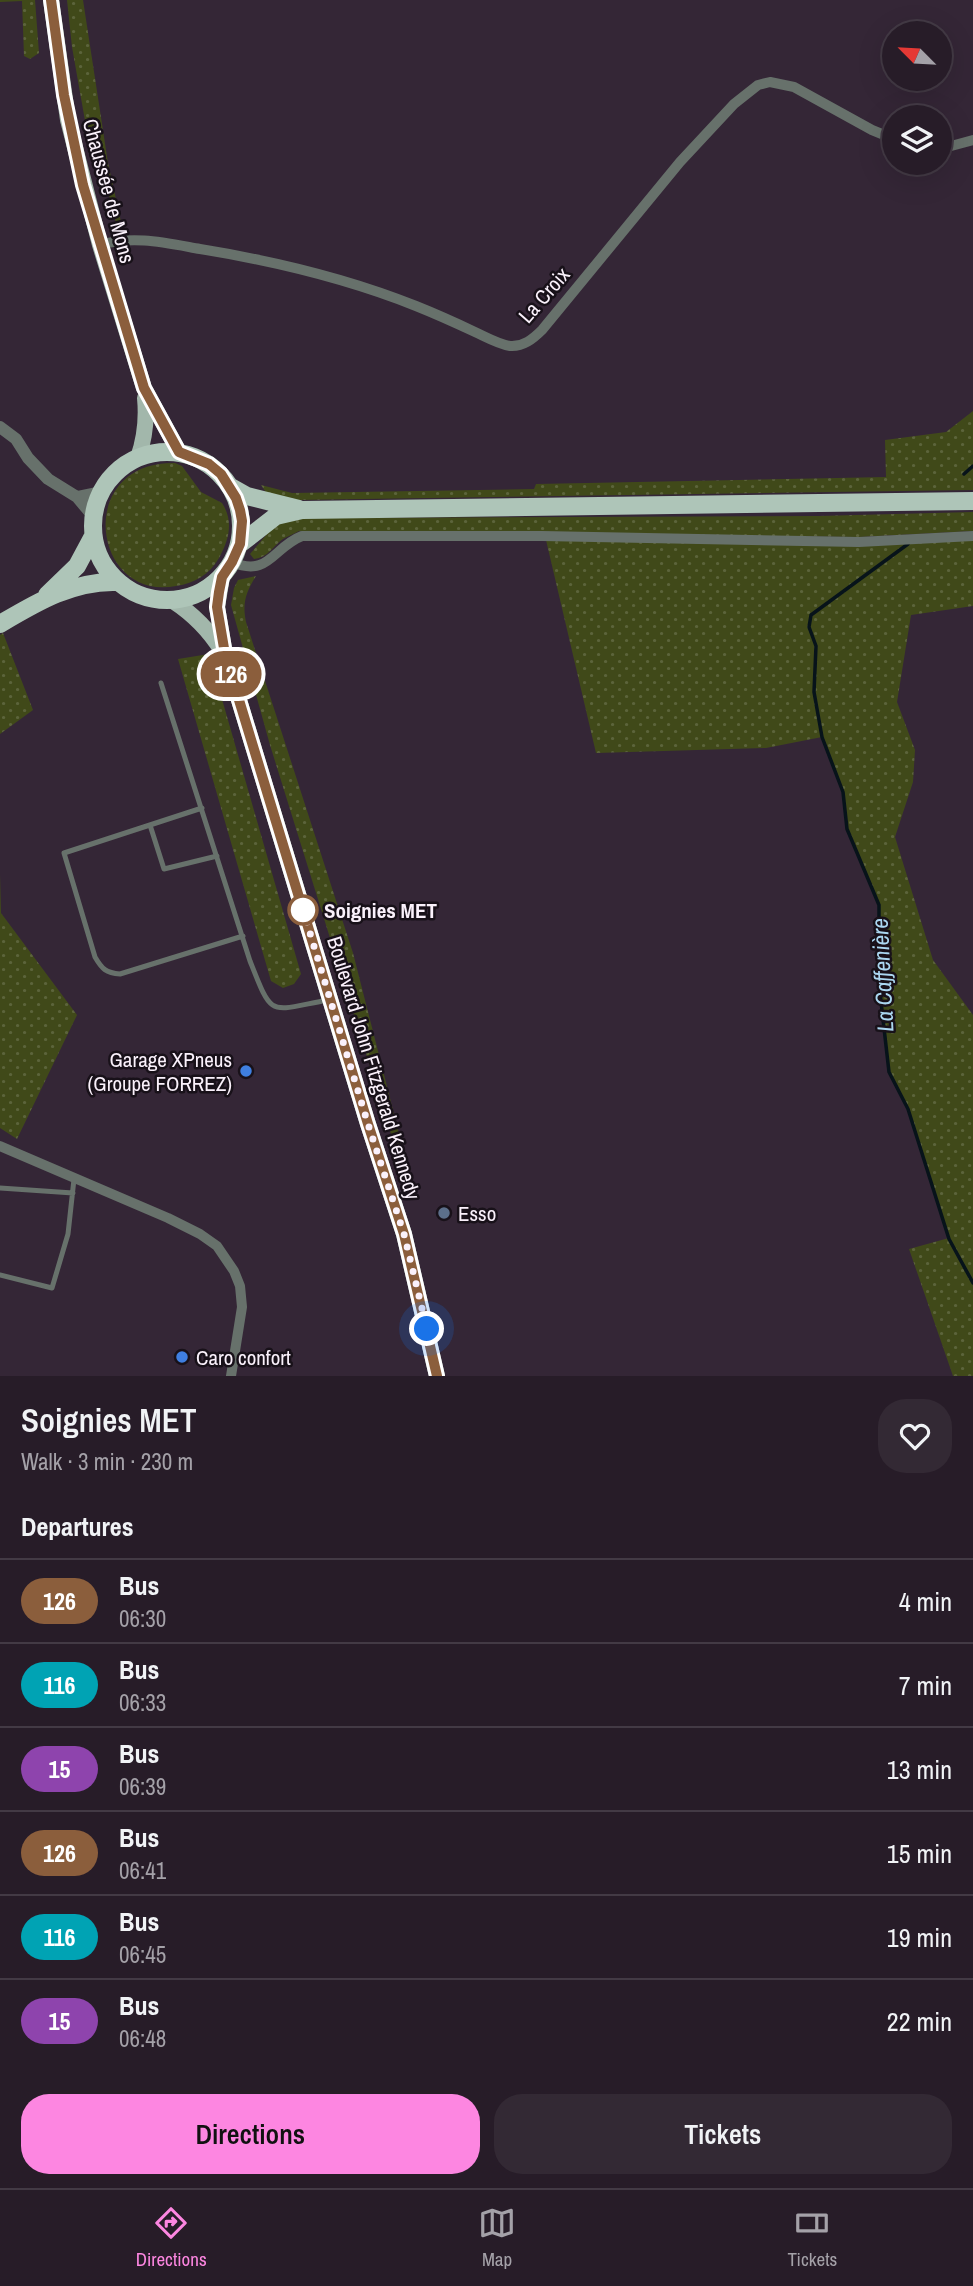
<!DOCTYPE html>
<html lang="en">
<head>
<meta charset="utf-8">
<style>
	body { margin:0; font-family:"Archivo Narrow",sans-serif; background:#332934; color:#f1f3f6; height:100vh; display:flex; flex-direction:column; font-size:26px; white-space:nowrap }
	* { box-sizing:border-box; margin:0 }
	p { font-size:23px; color:#a4a1a8 }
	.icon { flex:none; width:38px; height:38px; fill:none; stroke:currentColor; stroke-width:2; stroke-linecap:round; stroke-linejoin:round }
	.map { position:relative; height:1376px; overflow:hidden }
	.drawer { display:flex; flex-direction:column; background:#271c28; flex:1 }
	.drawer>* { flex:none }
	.badge { padding:0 14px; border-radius:23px; font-size:24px; line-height:46px }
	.needle { width:46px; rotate:294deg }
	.buttons { position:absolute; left:882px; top:21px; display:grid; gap:14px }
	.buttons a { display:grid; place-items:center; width:70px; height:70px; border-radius:50%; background:#271c28; box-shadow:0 7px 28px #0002,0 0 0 2px #433a45; font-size:35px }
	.you { position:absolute; width:35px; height:35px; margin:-18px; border:5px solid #fff; border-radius:50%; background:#1a73e8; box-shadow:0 0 0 10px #1a73e833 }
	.map>.badge { position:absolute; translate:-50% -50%; box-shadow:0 0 0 4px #fff }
	h2 { padding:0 21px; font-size:26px; line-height:63px }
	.round { display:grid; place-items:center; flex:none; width:74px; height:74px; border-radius:28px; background:#332934 }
	.overview { display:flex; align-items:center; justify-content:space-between; height:119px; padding:0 21px }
	h1 { font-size:33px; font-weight:600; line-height:52px }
	.button { display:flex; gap:14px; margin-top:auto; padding:14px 21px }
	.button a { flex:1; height:80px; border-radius:28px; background:#fd86e1; color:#111; font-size:28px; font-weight:600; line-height:80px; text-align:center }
	.button a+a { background:#332934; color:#f1f3f6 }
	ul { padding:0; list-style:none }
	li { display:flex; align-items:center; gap:21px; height:84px; padding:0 21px; border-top:2px solid #433a45 }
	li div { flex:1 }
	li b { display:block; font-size:26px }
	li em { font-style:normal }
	li .badge { min-width:77px; font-weight:700; text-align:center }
	.tab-bar { display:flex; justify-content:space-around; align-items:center; height:98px; border-top:2px solid #433a45; background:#271c28; font-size:19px; color:#a4a1a8 }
	.tab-bar a { display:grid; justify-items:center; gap:4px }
	.tab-bar .selected { color:#fd86e1 }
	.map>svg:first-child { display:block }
	.grass { fill:url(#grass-dots) }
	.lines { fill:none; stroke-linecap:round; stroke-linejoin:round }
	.stream { stroke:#07131a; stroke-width:3.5 }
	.service { stroke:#67716b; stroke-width:5 }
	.minor { stroke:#67716b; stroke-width:10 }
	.tertiary { stroke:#67716b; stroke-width:12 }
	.primary { stroke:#a2b7ab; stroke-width:16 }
	.trunk { stroke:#aec5b8; stroke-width:18 }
	.line-casing { stroke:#fff; stroke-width:16 }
	.line { stroke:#8b5e3c; stroke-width:10 }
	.walk { stroke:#faf1fb; stroke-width:7; stroke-dasharray:0 12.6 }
	.stop-dot { fill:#fff; stroke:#8b5e3c; stroke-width:3.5 }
	.shop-dot { fill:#3f7fe0; stroke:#181119; stroke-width:2.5 }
	.service-dot { fill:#5c6f8a; stroke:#181119; stroke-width:2.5 }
	.labels { text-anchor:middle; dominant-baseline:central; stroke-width:5; stroke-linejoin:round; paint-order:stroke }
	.street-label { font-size:21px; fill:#faf1fb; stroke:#181119 }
	.stop-label { font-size:21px; font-weight:bold; fill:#faf1fb; stroke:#181119; text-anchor:start }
	.poi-label { font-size:21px; fill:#faf1fb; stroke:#181119; text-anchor:start }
	.water-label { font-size:23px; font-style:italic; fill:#abd7f1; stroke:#181119 }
</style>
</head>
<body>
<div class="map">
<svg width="973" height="1376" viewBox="0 0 973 1376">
	<defs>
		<pattern id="grass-dots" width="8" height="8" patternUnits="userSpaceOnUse" patternTransform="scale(1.75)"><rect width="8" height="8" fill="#404919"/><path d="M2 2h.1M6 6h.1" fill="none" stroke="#5c643b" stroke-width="1.8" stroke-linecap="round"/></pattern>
	</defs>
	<rect width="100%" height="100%" fill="#342636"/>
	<path class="grass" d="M0,0H35L39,53L30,59L24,56L22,1L0,2Z
		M67,0H83L108,163L123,231H118L102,168L90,149L72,47Z
		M973,411V490L295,500L267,494L261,485L292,493L534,489L536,484L886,477L885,440L946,432Z
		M175,463L182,466L201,492L222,503C234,521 229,540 219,558C209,575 195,583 176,586C91,602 74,461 175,463Z
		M973,512V531L859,537L299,531C294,534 288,536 283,539C272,547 269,557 254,559L250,554L267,534L266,531L280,521L295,518L818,516Z
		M973,539V606L911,615L897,702L915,750L913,782L895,837L933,960L973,1015V1376H953L909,1249L949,1238L908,1109L889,1072L879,984V905L847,829L843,792L822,737L766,748L596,753L546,540Z
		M256,576C246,592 242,603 246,622L353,953L406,1161L400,1163L270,745L231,605L234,588L238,580Z
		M3,633L33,710L0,734V635Z
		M209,654L301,974L294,984L283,988L271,981L178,659Z
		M0,874L1,913L77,1015L17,1139L0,1128Z"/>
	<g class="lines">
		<path class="stream" d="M964,474L973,466
			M908,544L811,615L809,627L816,646L814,692L822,737L843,792L847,829L879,905V984L889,1072L908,1109L949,1239L973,1283"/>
		<path class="service" d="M161,683L250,961C273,1019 268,1011 328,1000
			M202,808L64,853L95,957C102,969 106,973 120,974L243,936
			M150,825L164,869L217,856
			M0,1188L73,1193
			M0,1275L52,1288L68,1234L74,1179"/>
		<path class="minor" d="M940,149L973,140
			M100,245C133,235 166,243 200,249C274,261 346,278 416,306C436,314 456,323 475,332C486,337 498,344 510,346C523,347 533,339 542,330L680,162L734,104L758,85L770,82L794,87L872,130L894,139
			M232,562C269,578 273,547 302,536H542L859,542L973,536
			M0,1146L168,1218L200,1234L217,1246L234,1271L240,1286L242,1307L231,1376"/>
		<path class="tertiary" d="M0,427L16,439L28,458L48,479L77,497L93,516
			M77,497L101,492"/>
		<path class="primary" d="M51,0L68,120L100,245L144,388L179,452
			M138,458C145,438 147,419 145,398
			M222,577L217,607L225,654L368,1124L404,1234L437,1376
			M173,601C193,614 209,630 222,651"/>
		<path class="trunk" d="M93 526a74 74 0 1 1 148 0a74 74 0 1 1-148 0Z
			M231,487L247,496L299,509
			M240,544L276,516L302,510L973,501
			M47,595L77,566L92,538
			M0,624C37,602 74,580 118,582"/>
	</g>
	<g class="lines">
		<defs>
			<path id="line" d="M51,0L64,95L83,185L144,388L179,452L209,464L221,474L236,498L240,510L242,521L240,544L232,562L222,577L219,592L217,607L225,654L368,1124L404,1234L437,1376"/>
		</defs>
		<use href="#line" class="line-casing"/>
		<use href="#line" class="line"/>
		<path class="walk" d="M303,910L368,1124L404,1234L427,1329"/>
	</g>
	<circle class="stop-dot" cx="303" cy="910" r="14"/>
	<g class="shop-dot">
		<circle cx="246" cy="1071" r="7"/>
		<circle cx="182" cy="1357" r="7"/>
	</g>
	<circle class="service-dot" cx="444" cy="1213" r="7"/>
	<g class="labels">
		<g class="street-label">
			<text transform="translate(109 191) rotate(75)">Chaussée de Mons</text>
			<text transform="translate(544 295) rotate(-49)">La Croix</text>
			<text transform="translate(374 1068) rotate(73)">Boulevard John Fitzgerald Kennedy</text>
		</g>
		<g class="stop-label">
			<text x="324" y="910">Soignies MET</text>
		</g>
		<g class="poi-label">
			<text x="232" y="1059" text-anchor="end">Garage XPneus<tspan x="232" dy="24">(Groupe FORREZ)</tspan></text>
			<text x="458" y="1213">Esso</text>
			<text x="196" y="1357">Caro confort</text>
		</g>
		<g class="water-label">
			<text transform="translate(882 975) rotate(-93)">La Caffenière</text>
		</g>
	</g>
</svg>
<div class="buttons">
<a><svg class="needle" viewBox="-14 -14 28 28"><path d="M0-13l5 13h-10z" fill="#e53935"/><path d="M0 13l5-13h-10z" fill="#a4a1a8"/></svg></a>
<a><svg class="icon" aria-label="layers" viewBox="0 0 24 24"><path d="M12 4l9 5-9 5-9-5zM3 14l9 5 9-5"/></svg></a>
</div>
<div class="you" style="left:427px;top:1329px"></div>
<b class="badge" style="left:231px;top:674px;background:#8b5e3c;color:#fff">126</b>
</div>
<section class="drawer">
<div class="overview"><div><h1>Soignies MET</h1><p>Walk · 3 min · 230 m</p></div><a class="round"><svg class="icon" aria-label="heart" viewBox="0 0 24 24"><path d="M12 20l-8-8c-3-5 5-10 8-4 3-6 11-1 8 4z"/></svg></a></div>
<h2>Departures</h2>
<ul>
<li><span class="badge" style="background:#8b5e3c;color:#fff">126</span><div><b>Bus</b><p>06:30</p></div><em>4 min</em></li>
<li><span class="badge" style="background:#00a3b4;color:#fff">116</span><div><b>Bus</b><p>06:33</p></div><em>7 min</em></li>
<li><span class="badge" style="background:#8e44ad;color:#fff">15</span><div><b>Bus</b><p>06:39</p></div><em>13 min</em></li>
<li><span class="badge" style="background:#8b5e3c;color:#fff">126</span><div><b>Bus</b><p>06:41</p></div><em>15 min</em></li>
<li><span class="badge" style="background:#00a3b4;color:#fff">116</span><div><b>Bus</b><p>06:45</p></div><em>19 min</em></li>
<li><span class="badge" style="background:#8e44ad;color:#fff">15</span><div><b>Bus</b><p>06:48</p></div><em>22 min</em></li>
</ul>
<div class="button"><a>Directions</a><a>Tickets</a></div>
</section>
<nav class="tab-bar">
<a class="selected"><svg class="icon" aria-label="directions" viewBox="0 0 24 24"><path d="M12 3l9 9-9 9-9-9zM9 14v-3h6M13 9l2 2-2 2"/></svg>Directions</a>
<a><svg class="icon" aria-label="map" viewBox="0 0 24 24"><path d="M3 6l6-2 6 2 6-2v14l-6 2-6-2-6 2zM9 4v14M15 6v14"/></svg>Map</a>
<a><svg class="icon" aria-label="tickets" viewBox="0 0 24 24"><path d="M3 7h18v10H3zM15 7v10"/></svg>Tickets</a>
</nav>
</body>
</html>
